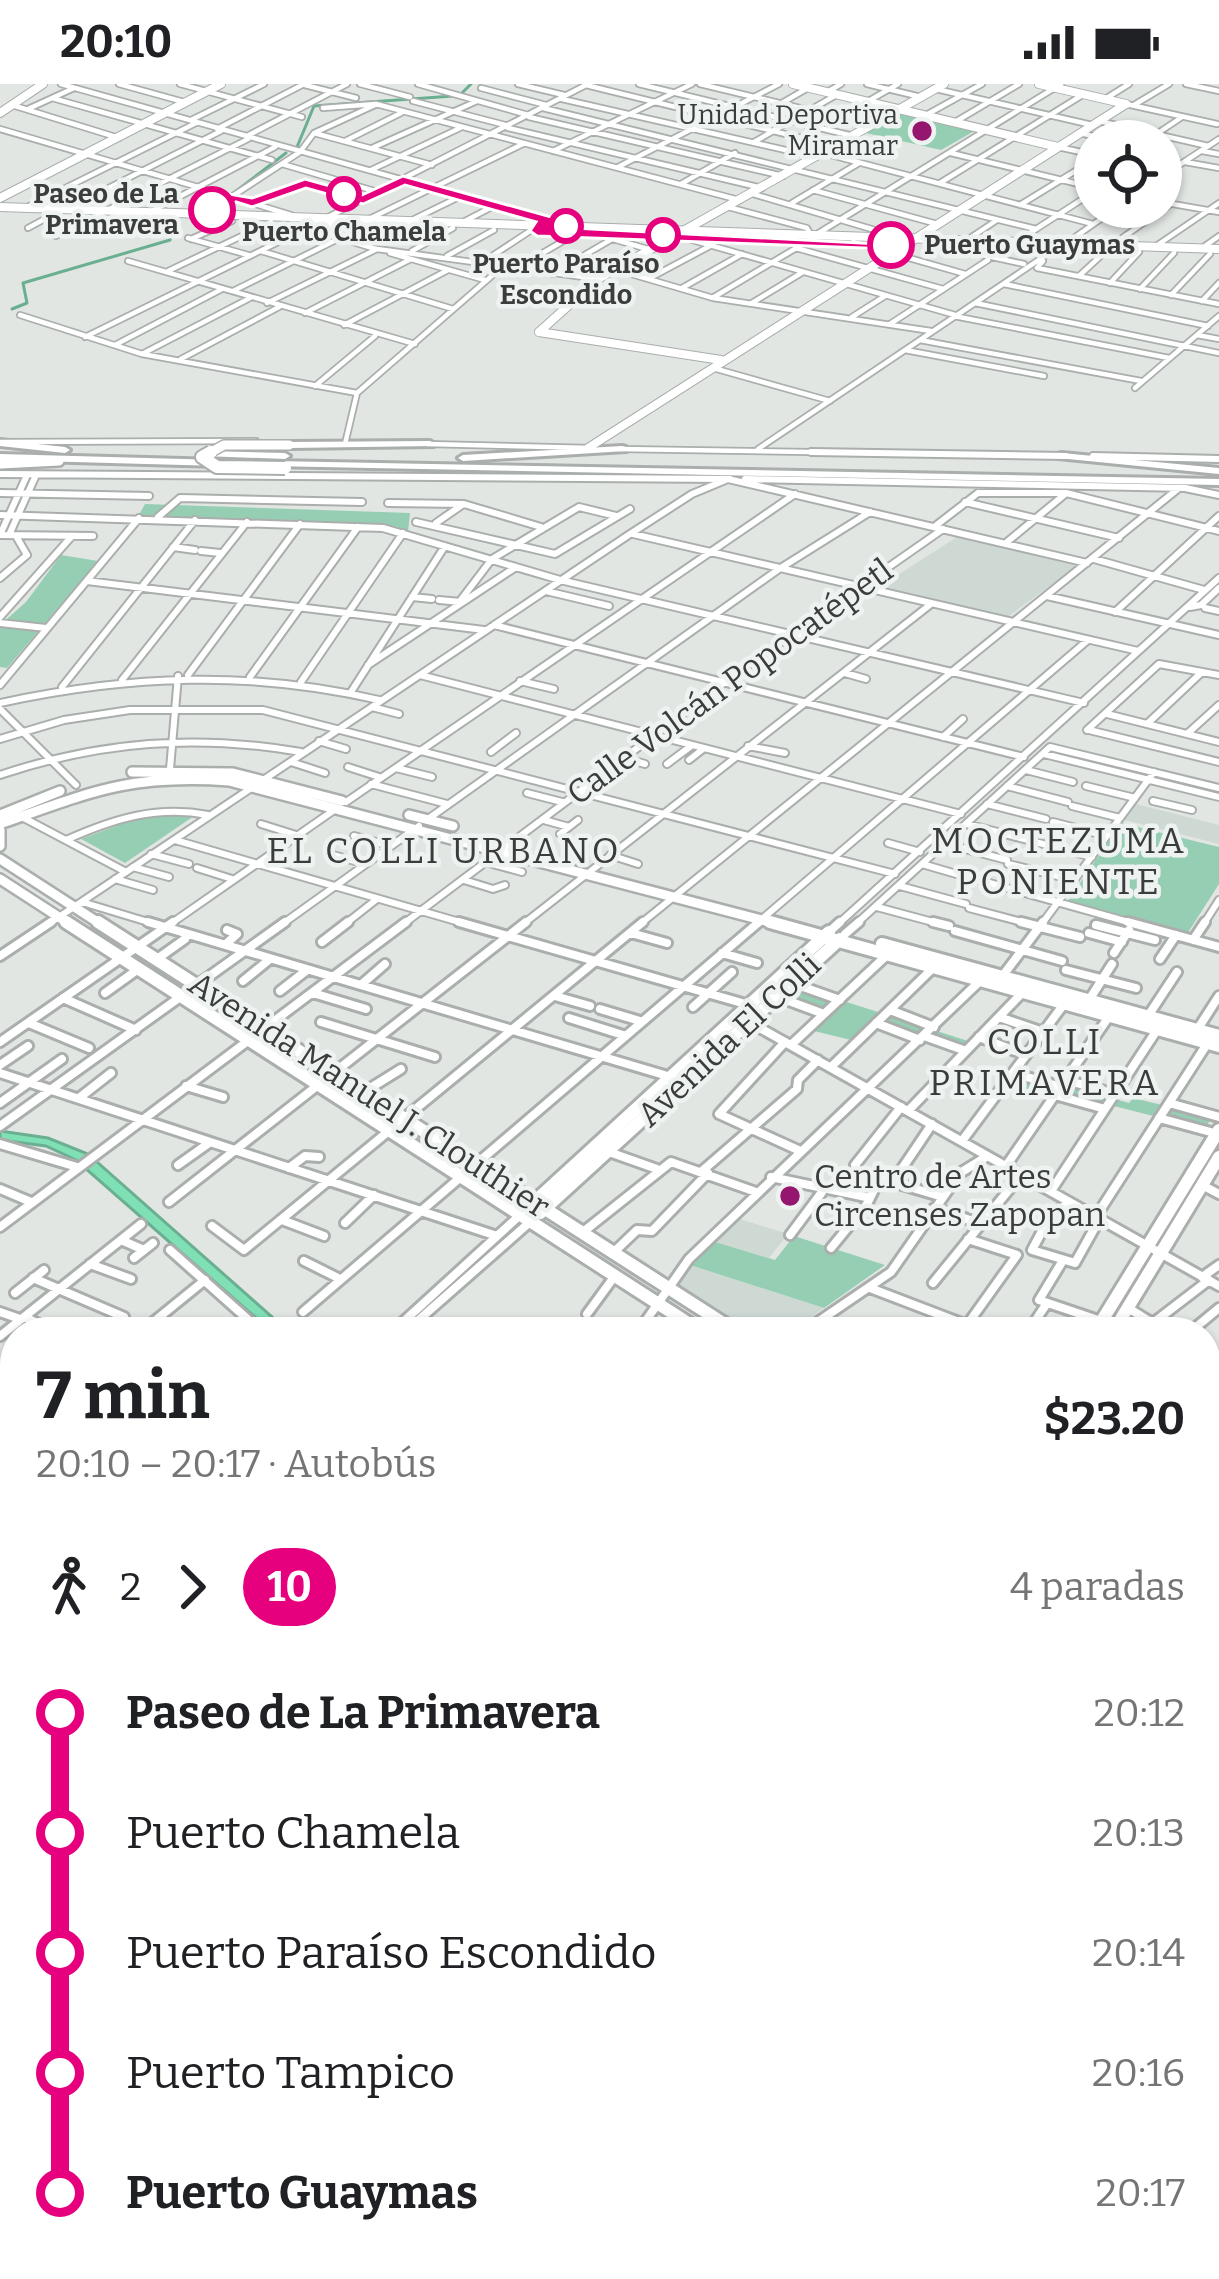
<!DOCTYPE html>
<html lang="es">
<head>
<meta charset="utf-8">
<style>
	body { margin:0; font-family:Bitter,serif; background:#f6f6f6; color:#202124; height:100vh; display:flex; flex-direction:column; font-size:45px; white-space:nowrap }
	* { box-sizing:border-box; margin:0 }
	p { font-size:39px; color:#757577 }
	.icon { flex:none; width:66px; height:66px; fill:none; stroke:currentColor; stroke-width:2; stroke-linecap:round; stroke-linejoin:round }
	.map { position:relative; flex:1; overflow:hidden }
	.details { position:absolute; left:0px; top:1233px; width:1221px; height:963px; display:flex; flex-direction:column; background:#fff; border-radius:48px 48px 0 0; box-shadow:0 3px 9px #0004 }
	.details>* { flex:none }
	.badge { padding:0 24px; border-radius:39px; font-size:42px; line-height:78px }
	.fabs { position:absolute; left:1074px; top:36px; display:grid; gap:24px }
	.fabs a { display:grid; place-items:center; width:108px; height:108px; border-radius:50%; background:#fff; box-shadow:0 3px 9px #0004; font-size:60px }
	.map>.badge { position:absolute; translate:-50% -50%; box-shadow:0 0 0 6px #fff }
	.legs { display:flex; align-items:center; gap:18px; height:132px; padding:0 36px; font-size:39px }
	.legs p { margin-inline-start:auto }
	.overview { display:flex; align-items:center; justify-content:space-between; height:204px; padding:0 36px }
	h1 { font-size:66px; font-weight:700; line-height:90px }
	ul { padding:0 36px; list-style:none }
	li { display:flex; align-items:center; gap:42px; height:120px; font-size:45px }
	li i { display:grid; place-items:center; width:18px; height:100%; margin:0 15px; background:currentColor }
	li i::after { content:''; width:30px; height:30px; margin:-15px; border:9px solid; border-radius:50%; background:#fff }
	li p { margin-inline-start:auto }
	li:first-child i { background:linear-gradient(#0000 50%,currentColor 0) }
	li:last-child i { background:linear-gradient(currentColor 50%,#0000 0) }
	.status { display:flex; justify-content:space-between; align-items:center; height:84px; padding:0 60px; background:#fff; direction:ltr }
	.status svg { height:33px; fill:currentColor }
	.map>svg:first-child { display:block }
	.built { fill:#ced9d4 }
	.green { fill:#96ceb3 }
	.water { fill:#80e0b5; stroke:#6baf91; stroke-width:3 }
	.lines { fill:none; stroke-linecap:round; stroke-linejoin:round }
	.stream { stroke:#6baf91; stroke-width:3 }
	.street-far3-casing { stroke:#aaaeac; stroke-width:8 }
	.street-far2-casing { stroke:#aaaeac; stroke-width:10 }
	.street-far1-casing { stroke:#aaaeac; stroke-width:14 }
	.street-casing { stroke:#aaaeac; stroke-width:15 }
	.secondary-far3-casing { stroke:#aaaeac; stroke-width:10 }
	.secondary-far2-casing { stroke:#aaaeac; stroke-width:14 }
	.secondary-far1-casing { stroke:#aaaeac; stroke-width:18 }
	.secondary-casing { stroke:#aaaeac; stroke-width:21 }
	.primary-far1-casing { stroke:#aaaeac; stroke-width:10 }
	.primary-casing { stroke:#aaaeac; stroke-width:21 }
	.highway-casing { stroke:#aaaeac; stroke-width:6 }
	.street-far3 { stroke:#fff; stroke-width:4.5 }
	.street-far2 { stroke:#fff; stroke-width:6 }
	.street-far1 { stroke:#fff; stroke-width:8 }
	.street { stroke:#fff; stroke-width:9 }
	.secondary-far3 { stroke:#fff; stroke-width:8 }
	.secondary-far2 { stroke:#fff; stroke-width:9 }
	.secondary-far1 { stroke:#fff; stroke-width:12 }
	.secondary { stroke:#fff; stroke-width:15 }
	.primary-far1 { stroke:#fff; stroke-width:8 }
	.primary { stroke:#fff; stroke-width:15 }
	.highway { fill:#fff; fill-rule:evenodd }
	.highway-bridge-far1-casing { stroke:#aaaeac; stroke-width:12; stroke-linecap:butt }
	.highway-bridge-casing { stroke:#aaaeac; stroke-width:16; stroke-linecap:butt }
	.highway-bridge-far1 { stroke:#fff; stroke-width:9 }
	.highway-bridge { stroke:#fff; stroke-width:12 }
	.line-1 { fill:#e6007e; stroke:#fff; stroke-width:3 }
	.poi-dot { fill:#94166f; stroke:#eef3f1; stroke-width:4.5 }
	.stop-1-dot { fill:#fff; stroke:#e6007e; stroke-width:6 }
	.labels { text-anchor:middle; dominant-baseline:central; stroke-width:9; stroke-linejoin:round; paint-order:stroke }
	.far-poi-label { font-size:27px; fill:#3b3d3c; stroke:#eef3f1; text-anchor:end }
	.far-stop-label { font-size:27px; font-weight:bold; fill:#3b3d3c; stroke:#eef3f1 }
	.street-label { font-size:33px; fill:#3b3d3c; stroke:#eef3f1 }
	.poi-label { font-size:33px; fill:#3b3d3c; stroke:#eef3f1; text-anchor:start }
	.neighbourhood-label { font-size:36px; letter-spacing:3px; fill:#3b3d3c; stroke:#eef3f1 }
</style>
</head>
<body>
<div class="status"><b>20:10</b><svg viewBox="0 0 49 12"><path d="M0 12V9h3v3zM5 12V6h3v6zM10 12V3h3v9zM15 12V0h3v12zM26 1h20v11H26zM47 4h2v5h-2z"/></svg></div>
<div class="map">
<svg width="1219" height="2195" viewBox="0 0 1219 2195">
	<rect width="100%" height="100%" fill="#e1e6e3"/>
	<path class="built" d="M960,451L1076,478L1078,481L1009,532L876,505Z
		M1136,720L1219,741V760L1125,736Z
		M736,1134L788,1150L769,1174L712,1157Z
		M690,1181L824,1224L789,1248H745L675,1204Z
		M15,1600V1715L0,1712V1614Z
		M0,1766L15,1768V2181H25L12,2195H0Z"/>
	<path class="green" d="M902,29L978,45L941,66L866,49Z
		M145,420L410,429L408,448L139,431Z
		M61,471L98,477L7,584L0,583V541L26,518Z
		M184,730L194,732L125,779L81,755L143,732Z
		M1121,739L1219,763V800L1187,850L1067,818Z
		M794,901L968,957L957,968L872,936L851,956L810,946L827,929L783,912Z
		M1016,987L1129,1019L1133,1014L1212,1033L1205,1045L1050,1006L1033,1005L1029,1011L1005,1004Z
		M794,1152L885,1181L824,1224L690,1181L712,1157L775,1176Z"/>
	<path class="water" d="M0,1047L48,1054L88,1070L289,1248H272L76,1076L46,1062L0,1056Z"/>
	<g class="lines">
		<path class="stream" d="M462,9L471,0
			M297,63L314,22L453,12
			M235,108L286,69
			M197,127L223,115
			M12,225L27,219L23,199L170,156V144L178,137"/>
		<defs>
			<path id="street-far3" d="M61,0L561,140
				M119,0L184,18
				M180,0L302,33
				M360,0L410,13
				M418,0L528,31
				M518,0L564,11
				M639,0L853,52
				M700,0L871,41
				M867,0L921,13
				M1186,0L1219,7
				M305,1L356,14
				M586,1L834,62
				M481,4L546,21
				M936,5L1092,41
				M827,8L841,0
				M52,14L272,76
				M562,15L816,73
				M1105,15L1129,0
				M413,17L509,42
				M780,20L808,4
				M1126,20L1217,40
				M12,21L119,54
				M1134,21L1169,0
				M323,24L376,20L739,116
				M543,24L1036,145
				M28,25L74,4
				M926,31L982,0
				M529,33L783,92
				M839,34L898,0
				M191,36L264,0
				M1099,37L1208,62
				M955,38L1019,0
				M508,44L762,104
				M0,45L225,111
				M217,45L304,0
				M314,49L432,81
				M1080,49L1114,57
				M247,52L347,0
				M345,57L401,29
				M1146,57L1182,33
				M754,58L838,10
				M1058,63L1095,71
				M372,64L477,17
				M553,67L692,0
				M1202,67L1219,70
				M823,69L1093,140
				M951,69L1095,104
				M1185,78L1219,84
				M282,80L378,108
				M618,83L779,0
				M371,86L460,44
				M1161,93L1219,55
				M940,99L1084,10
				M681,100L735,69
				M813,106L937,140
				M753,110L902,154
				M236,114L291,131
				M252,118L305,100L363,116
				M1161,118L1219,128
				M792,119L859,79
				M1020,121L1095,75
				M27,123L196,39
				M728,123L807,144L811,151
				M69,124L221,47
				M205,130L300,68L314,49L375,21
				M328,133L588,0
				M148,134L150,128L275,63
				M369,135L523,60
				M410,137L459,113
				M463,138L492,123
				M28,144L52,131
				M309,145L376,165
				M592,149L651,166
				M817,150L1061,0
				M56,152L248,55
				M678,152L955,231
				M188,154L248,171
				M191,155L232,137
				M967,156L997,136
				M853,158L965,190
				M1016,158L1095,107
				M1065,160L1118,123
				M363,161L400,142
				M937,161L1024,180
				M1112,161L1172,119
				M1156,162L1219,119
				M796,164L943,205
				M1202,164L1219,152
				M261,167L453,225
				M412,167L453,144
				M390,169L485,196
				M447,172L494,146
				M128,177L415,260
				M1043,177L1037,184L1219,220
				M483,178L539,141
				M517,184L577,149
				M614,185L713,214L931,247
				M168,187L271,138
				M552,190L612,155
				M1079,192L1106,167
				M650,194L710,162
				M1110,199L1139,168
				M1004,200L1208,242
				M682,204L742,170
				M1140,205L1174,169
				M233,207L338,155
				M1171,211L1210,170
				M714,213L808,157
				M1202,217L1219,199
				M267,219L377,165L598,195
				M752,219L803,188
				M975,219L1219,269
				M305,229L409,176
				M20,231L142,270L357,309
				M954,232L1169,274
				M852,233L885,212
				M890,240L988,176
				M344,241L448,186
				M1197,251L1219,255
				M85,253L315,140
				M920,256L1141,297
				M115,261L222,205
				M905,266L1044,292
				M142,270L250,214
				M181,275L279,223
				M713,284L830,317
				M315,302L375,252
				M1135,304L1219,232
				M0,358L256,357
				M345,360L357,309L502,183
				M427,360L592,364
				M619,365L1003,371
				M758,365L1055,165"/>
			<path id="street-far2" d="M811,368L1066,372
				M1093,372L1219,375
				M0,390L730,395
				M745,395L1185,404L1219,411
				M0,409L149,412
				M978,409H1066L1219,447
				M965,418L1119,454
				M388,419L464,420L541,443
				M0,431L383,444L560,496L1084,619
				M158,433L180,414L362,418
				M416,438L555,470L630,425
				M436,439L462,421
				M934,443L978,409
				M633,450L1138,567
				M0,451L93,452
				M0,451L27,391
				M9,451L36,391
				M1007,458L1064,411
				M173,463L195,466
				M201,467L220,469
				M1094,475L1204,506
				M0,494L27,471L16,452
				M87,497L484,546
				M546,507L609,522
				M1047,512L1219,551
				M412,513L432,515
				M439,516L461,518
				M457,521L492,475L579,423L616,432
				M1190,523L1201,521L1219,504
				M1205,524L1219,527
				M1115,528L1219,432
				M0,533L72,452
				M0,539L46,544
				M494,541L1024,673
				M368,581L516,483
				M845,589L866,595
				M188,591L300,440
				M420,591L961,730
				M250,593L358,443
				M122,596L247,438
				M520,597L554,605
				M301,598L403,449
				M0,601L139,434
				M62,603L195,436
				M351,608L445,462
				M0,619C129,591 250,586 379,616
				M372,623L399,630
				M0,625L76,701
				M1107,630L1219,658
				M1147,640L1202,588
				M1087,646L1159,580L1219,591
				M1089,646L1219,678
				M1187,650L1219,621
				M943,653L963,635
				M0,655L64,636L130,626H263L895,790
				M319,657L346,665
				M748,662L785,669
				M491,668L516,649
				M1044,670L1219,713
				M624,674L645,680
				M689,676L703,665
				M291,678L325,689
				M667,680L691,662
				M348,683L379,693
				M396,684L432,693
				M170,685L178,592
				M1026,686L1073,698
				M0,691C101,657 196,650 301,668
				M371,700L447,720
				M1007,702L1068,718
				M1086,702L1135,714
				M527,709L562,718
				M1153,717L1192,726
				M346,718L795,410
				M987,720L1046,735
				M1072,722L1120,734
				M22,733L126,788
				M428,735L779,485L870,428
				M544,736L569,743
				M1053,738L1107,752
				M261,740L296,751
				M967,740L1092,773
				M560,750L578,736
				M354,752L391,762
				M66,756C113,735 157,721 208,731
				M175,756L470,841
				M888,759L920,768
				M946,760L1007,776
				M151,770L189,780
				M329,770L366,780
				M610,771L638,780
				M489,779L522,788
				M922,780L977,796
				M1008,780L1074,796
				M133,783L169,793
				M197,784L232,795
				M115,795L153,806
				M464,796L493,805L505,801
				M986,798L1139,841
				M900,802L966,820
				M82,818L158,841
				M877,823L944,841
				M969,824L1033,841
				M47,841L630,450L692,410L728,395L1087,479
				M169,841L337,724
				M281,841L419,742
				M344,841L377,815
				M402,841L737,589L943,445
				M522,841L931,520
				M639,841L1179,404
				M755,841L1088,556
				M837,841L1219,494
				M855,841L1050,663L1219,704
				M1041,841L1154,688
				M1203,841L1219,816"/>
			<path id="street-far1" d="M148,838L671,993
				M459,838L749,921
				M933,838L949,842
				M1021,838L1080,853
				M1128,838L1219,863
				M1096,841L1155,856
				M830,847L840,838
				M955,847L1062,877
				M631,849L667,859
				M1089,849L1122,858
				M845,850L859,838
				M1193,856L1205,838
				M322,858L348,838
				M226,860L237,850L227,846
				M722,869L757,879
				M1114,869L1129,846
				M0,872L51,838
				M157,875L185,855
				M1160,875L1176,851
				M1066,886L1136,904
				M1001,894L1043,838
				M243,897L270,875
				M792,899L840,916
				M362,900L385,880
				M280,907L307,886
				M105,909L137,886
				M313,909L366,925
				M555,912L590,922
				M778,913L824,930
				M63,914L136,946
				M1089,916L1112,880
				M693,923L732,888
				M600,925L640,937
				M890,926L934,943
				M1148,932L1177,888
				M999,933L1043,948
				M569,934L623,951
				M321,938L435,973
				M29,939L89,964
				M751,939L1219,1202
				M876,939L920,956
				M1197,946L1219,912
				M924,952L966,967
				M979,953L1015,967
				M0,958L173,838
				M785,958L719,1030L798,1066
				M791,961L887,871
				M0,981L28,962
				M831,983L933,884
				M0,989L497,1152
				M1013,989L1061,1003
				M1066,996L1115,1010
				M186,1002L223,1013
				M364,1008L401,985
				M1055,1011L1105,1025
				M79,1014L111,989
				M0,1019L62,975
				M1169,1019L1219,1033
				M908,1027L1022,909
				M1159,1034L1218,1050
				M0,1042L285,838
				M962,1057L1064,920
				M0,1060L77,1083
				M609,1068L657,1085
				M178,1081L209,1059
				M1006,1082L1110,931
				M289,1084L305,1072L319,1073
				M702,1087L797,1005L798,996L818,976
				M858,1088L943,1113
				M771,1093L866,1113
				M893,1098L932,1040
				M1202,1101L1219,1110
				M0,1105L31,1118
				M846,1106L858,1088L855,1081L901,1023
				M1051,1107L1157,946
				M169,1118L526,838
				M1068,1119L1049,1134L1032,1166L1075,1179L1099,1136
				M934,1124L979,1139
				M1095,1134L1207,960
				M282,1136L324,1152
				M345,1139L374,1111
				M212,1142L244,1166L643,838
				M0,1143L406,838
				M583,1148L671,1078L756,1108
				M790,1151L822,1108
				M121,1156L144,1166
				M831,1164L867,1120L880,1094
				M170,1166L262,1248
				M614,1168L637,1146L652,1147L708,1089
				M134,1174L153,1159
				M304,1177L340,1195
				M1062,1178L1039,1216L1101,1237
				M90,1180L131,1195
				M1202,1193L1219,1181
				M33,1194L124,1233
				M933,1199L1021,1091
				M870,1204L985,1248
				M15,1209L44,1186
				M1128,1224L1167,1248
				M0,1228L20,1235
				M303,1228L759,838
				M587,1230L614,1193
				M24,1233L57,1248
				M1153,1239L1209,1196
				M141,1248L205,1196
				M392,1248L519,1132
				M405,1248L530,1138
				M479,1248L483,1244
				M638,1248L689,1175L980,897
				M803,1248L891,1188L960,1089L986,1073
				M962,1248L1017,1171L968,1155
				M1028,1248L1047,1219
				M1190,1248L1219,1224
				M0,1252L141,1140
				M0,1294L15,1300
				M0,1331L15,1318
				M1206,1346L1219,1353
				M0,1363L15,1351"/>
			<path id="street" d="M1206,1436L1219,1444
				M0,1444L15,1450
				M0,1481L15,1468
				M1206,1508L1219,1515
				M0,1569L15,1570
				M0,1604L15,1590
				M1206,1636L1214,1614
				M1206,1671L1219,1660
				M1206,1751L1219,1760
				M1206,2115L1219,2125
				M1206,2133L1219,2137
				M777,2181L818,2195
				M741,2195L746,2181
				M842,2195L847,2181
				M940,2195L945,2181
				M1040,2195L1044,2181
				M1139,2195L1143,2181"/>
			<path id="secondary-far3" d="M793,0L1058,63
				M1039,0L1126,20
				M0,29L43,0
				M0,114L221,0
				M539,248L598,195L944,0
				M539,248L721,276
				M588,364L1126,20"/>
			<path id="secondary-far2" d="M0,380L59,377
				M132,688L233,689L342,717
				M0,731L60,707
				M409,731L453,742
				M0,740C91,708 130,690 229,697L781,841
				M0,746V762
				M0,775L102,841
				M0,795L71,841"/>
			<path id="secondary-far1" d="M66,838L702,1248
				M98,838L737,1248
				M770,838L1219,962
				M882,860L1219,952
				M530,1122L829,848
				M540,1129L840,855
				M1095,1248L1219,1046
				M1113,1248L1219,1073"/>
			<path id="secondary" d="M1206,1549L1219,1557
				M1206,1575L1219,1583
				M592,2195L598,2181
				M614,2195L620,2181"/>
			<path id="primary-far1" d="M0,123L1219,165
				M307,140L353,142"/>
			<path id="primary" d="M0,1727L15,1730
				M0,1752L15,1755
				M1206,1948L1219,1951
				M1206,1977L1219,1980"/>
			<path id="highway" d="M0,356L65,363L70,366L65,369L0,362Z
				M430,357L435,360L434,362L289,364L284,361L289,358Z
				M622,362L626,363V367L463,377L458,374L463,371Z
				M207,367L285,369L290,372L285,375L203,372V368Z
				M1062,369L1219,384V390L1058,374V370Z
				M0,370L220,376L225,379L220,382L0,376Z
				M274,377L1219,395V401L270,382V378Z"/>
		</defs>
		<use href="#street-far3" class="street-far3-casing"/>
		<use href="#street-far2" class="street-far2-casing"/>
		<use href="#street-far1" class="street-far1-casing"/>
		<use href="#street" class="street-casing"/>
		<use href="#secondary-far3" class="secondary-far3-casing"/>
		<use href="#secondary-far2" class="secondary-far2-casing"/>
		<use href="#secondary-far1" class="secondary-far1-casing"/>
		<use href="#secondary" class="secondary-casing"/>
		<use href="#primary-far1" class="primary-far1-casing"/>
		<use href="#primary" class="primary-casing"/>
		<use href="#highway" class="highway-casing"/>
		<use href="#street-far3" class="street-far3"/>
		<use href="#street-far2" class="street-far2"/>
		<use href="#street-far1" class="street-far1"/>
		<use href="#street" class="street"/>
		<use href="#secondary-far3" class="secondary-far3"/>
		<use href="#secondary-far2" class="secondary-far2"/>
		<use href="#secondary-far1" class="secondary-far1"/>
		<use href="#secondary" class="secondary"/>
		<use href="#primary-far1" class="primary-far1"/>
		<use href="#primary" class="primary"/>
		<use href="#highway" class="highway"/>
		<defs>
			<path id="highway-bridge-far1" d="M206,371L224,361H289"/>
			<path id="highway-bridge" d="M211,368L202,373L217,383L285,384"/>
		</defs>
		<use href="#highway-bridge-far1" class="highway-bridge-far1-casing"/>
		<use href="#highway-bridge" class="highway-bridge-casing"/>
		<use href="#highway-bridge-far1" class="highway-bridge-far1"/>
		<use href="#highway-bridge" class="highway-bridge"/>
	</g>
	<path class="line-1" d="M403,92L573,139L574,144L899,161L891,165L537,152L530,147L536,138L405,101L363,120L306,104L252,123L236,118L217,129L205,126L229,110L252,114L305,95L362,111Z"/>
	<g class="poi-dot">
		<circle cx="922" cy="47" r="12"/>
		<circle cx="790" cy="1112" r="12"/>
	</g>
	<g class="stop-1-dot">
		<circle cx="344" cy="110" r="15"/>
		<circle cx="212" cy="126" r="21"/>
		<circle cx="566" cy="142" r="15"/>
		<circle cx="663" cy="151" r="15"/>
		<circle cx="891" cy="161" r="21"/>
	</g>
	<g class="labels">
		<g class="far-poi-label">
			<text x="898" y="31">Unidad Deportiva<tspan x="898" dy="31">Miramar</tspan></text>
		</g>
		<g class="far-stop-label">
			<text x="179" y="110" text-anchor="end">Paseo de La<tspan x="179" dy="31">Primavera</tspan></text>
			<text x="344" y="148">Puerto Chamela</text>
			<text x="924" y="161" text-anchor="start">Puerto Guaymas</text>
			<text x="566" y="180">Puerto Paraíso<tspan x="566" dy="31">Escondido</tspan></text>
		</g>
		<g class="street-label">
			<text transform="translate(730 598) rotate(-36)">Calle Volcán Popocatépetl</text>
			<text transform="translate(729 956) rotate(-43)">Avenida El Colli</text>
			<text transform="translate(369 1011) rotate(33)">Avenida Manuel J. Clouthier</text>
		</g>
		<g class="poi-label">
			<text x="814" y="1093">Centro de Artes<tspan x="814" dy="38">Circenses Zapopan</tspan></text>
		</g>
		<g class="neighbourhood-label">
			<text x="1059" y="757">MOCTEZUMA<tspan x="1059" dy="41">PONIENTE</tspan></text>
			<text x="444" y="767">EL COLLI URBANO</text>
			<text x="1045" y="958">COLLI<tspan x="1045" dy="41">PRIMAVERA</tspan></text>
		</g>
	</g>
</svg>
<div class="fabs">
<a><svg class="icon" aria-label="locate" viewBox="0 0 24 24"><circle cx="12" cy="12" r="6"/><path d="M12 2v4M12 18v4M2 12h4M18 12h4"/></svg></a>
</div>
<section class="details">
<div class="overview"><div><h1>7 min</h1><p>20:10 – 20:17 · Autobús</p></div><b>$23.20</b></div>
<div class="legs"><svg class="icon" aria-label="walk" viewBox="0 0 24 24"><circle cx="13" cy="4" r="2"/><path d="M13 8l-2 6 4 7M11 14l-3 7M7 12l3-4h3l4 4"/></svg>2<svg class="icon" aria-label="forward" viewBox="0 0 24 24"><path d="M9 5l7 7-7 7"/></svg><b class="badge" style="background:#e6007e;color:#fff">10</b><p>4 paradas</p></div>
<ul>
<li><i style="color:#e6007e"></i><b>Paseo de La Primavera</b><p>20:12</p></li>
<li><i style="color:#e6007e"></i><span>Puerto Chamela</span><p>20:13</p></li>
<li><i style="color:#e6007e"></i><span>Puerto Paraíso Escondido</span><p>20:14</p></li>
<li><i style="color:#e6007e"></i><span>Puerto Tampico</span><p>20:16</p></li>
<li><i style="color:#e6007e"></i><b>Puerto Guaymas</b><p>20:17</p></li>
</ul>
</section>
</div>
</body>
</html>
